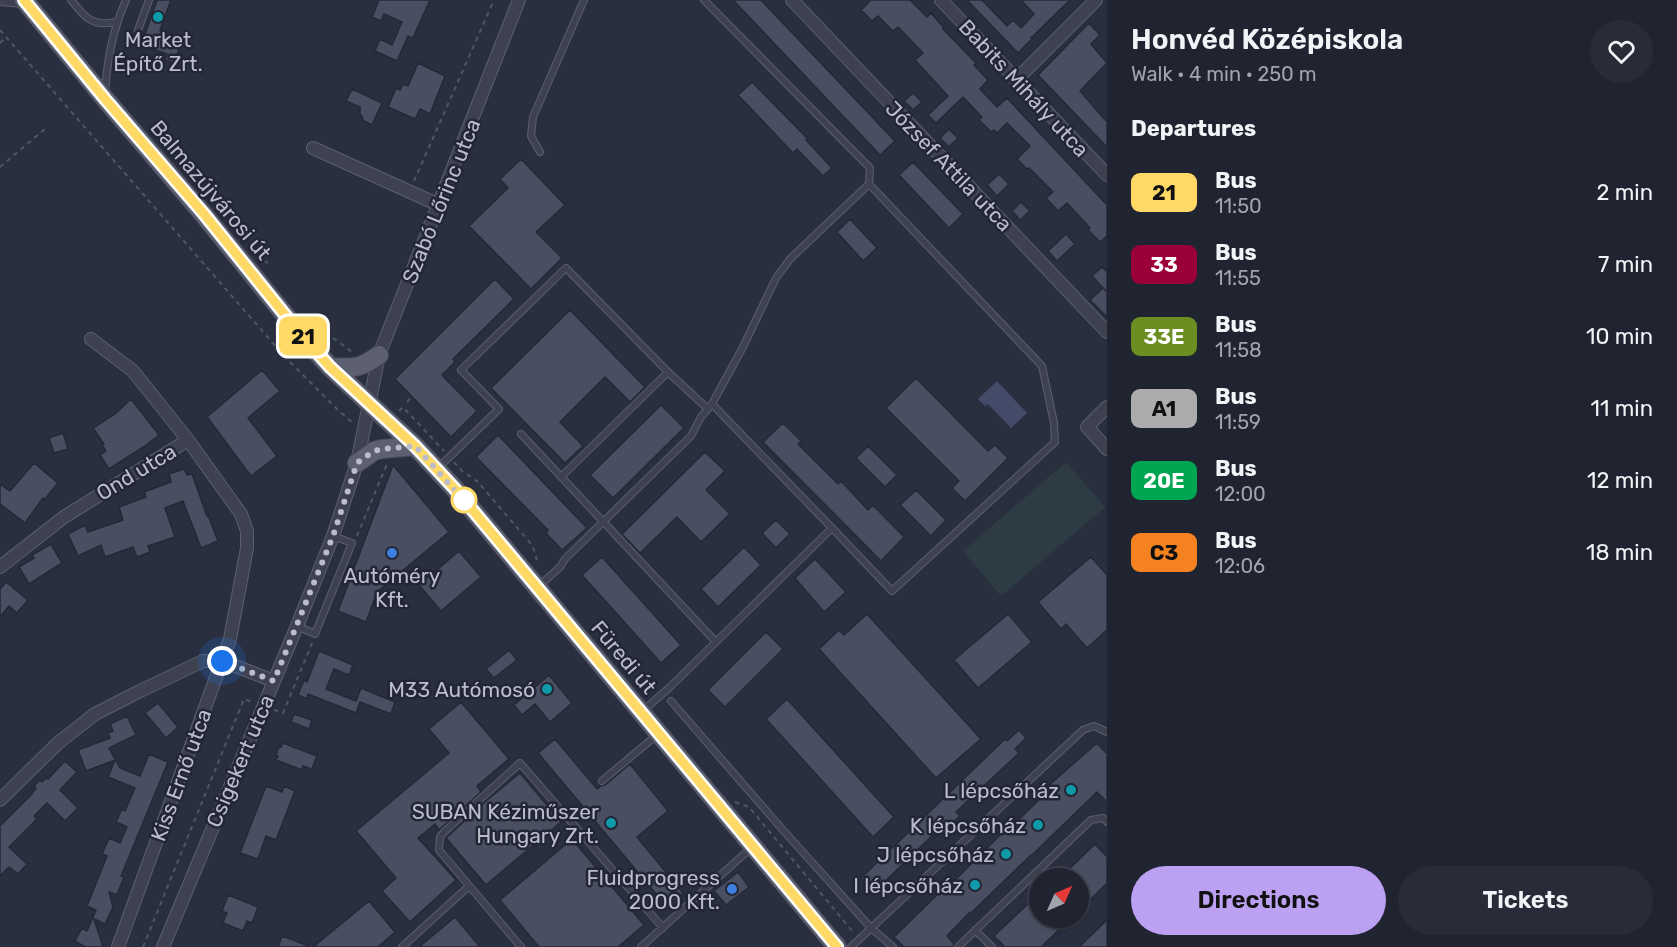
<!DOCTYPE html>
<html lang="en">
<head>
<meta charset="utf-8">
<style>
	body { margin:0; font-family:Rubik,sans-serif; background:#282b38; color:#f1f3f6; height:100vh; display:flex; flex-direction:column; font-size:22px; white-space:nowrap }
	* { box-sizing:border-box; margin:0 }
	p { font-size:20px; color:#a2a4ab }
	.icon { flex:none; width:33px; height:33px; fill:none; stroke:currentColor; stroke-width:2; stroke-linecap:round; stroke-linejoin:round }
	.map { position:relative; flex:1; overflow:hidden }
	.drawer { display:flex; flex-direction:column; background:#202330; width:570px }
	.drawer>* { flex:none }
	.badge { padding:0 12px; border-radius:9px; font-size:21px; line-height:39px }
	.needle { width:39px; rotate:45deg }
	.controls { position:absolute; left:1029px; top:868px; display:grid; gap:12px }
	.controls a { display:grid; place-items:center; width:60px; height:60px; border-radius:50%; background:#202330; box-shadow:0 2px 4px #0004,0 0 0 2px #3d404c; font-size:30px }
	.you { position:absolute; width:30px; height:30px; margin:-15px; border:4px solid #fff; border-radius:50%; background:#1a73e8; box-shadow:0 0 0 9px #1a73e833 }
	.map>.badge { position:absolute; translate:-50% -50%; box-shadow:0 0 0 3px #fff }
	h2 { padding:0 24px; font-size:22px; line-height:54px }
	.round { display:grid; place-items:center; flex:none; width:63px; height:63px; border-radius:32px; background:#282b38 }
	.summary { display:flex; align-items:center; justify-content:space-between; height:102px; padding:0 24px }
	h1 { font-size:28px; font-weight:600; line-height:45px }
	.cta { display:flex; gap:12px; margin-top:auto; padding:12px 24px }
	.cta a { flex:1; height:69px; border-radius:36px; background:#bca0f2; color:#111; font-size:24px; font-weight:600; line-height:69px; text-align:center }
	.cta a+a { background:#282b38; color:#f1f3f6 }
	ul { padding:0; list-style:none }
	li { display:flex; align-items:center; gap:18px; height:72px; padding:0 24px }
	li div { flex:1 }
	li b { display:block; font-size:22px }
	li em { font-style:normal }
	li .badge { min-width:66px; font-weight:700; text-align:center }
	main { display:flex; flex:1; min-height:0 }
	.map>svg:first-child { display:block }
	.green { fill:#2d3c42 }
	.water { fill:#434b69 }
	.building { fill:#494e61; stroke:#242837; stroke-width:1.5 }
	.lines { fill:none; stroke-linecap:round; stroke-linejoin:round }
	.service-casing { stroke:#5c5f6d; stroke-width:8 }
	.minor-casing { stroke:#5c5f6d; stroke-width:14 }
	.primary-casing { stroke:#474a59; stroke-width:20 }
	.path { stroke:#4c5960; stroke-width:2; stroke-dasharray:4.5 4.5; stroke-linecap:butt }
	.service { stroke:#3e4250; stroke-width:6 }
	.minor { stroke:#3e4250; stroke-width:12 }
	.primary { stroke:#5c6070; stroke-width:18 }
	.line-casing { stroke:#fff; stroke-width:14 }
	.line { stroke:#ffd966; stroke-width:9 }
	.walk { stroke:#bbbdca; stroke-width:6; stroke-dasharray:0 10.8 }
	.culture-dot { fill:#0f9aa8; stroke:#222635; stroke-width:2 }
	.stop-dot { fill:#fff; stroke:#ffd966; stroke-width:3 }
	.shop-dot { fill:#3f7fe0; stroke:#222635; stroke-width:2 }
	.labels { text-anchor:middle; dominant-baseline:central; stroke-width:5; stroke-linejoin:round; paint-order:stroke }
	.poi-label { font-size:21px; fill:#bbbdca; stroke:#222635; text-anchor:end }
	.street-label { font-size:21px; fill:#bbbdca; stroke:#222635 }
</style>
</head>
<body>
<main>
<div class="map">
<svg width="1107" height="947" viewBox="0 0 1107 947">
	<rect width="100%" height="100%" fill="#2a2f40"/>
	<path class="green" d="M1066,462L1105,507L1001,596L963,551Z"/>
	<path class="water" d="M997,381L1027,413L1011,428L988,404L985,406L978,399Z"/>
	<path class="building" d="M157,0H171L160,30L183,38L174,63L165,60L167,54L141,45Z
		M379,0H430L413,38L408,36L397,61L375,51L380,39L392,45L402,22L384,14L381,21L372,17Z
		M733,0H761L895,141L880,155Z
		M871,0H910L927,17L931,13L944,28L943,29L976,63L974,65L988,80L980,89L997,107L1007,98L1107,205V236L1100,242L1088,230L1090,228L1067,203L1058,211L1046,198L1053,192L1029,168L1027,169L1017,159L1030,146L1007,123L997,133L994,130L991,132L979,120L982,117L963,97L936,123L928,115L948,96L915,60L923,53L898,27L893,31L878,16L872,21L861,10Z
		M967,0H982L1007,26L1013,20L1021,28L1034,14L1021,0H1070L1031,38L1032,39L1018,53Z
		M1089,23L1100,35L1091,44L1107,63L1080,91L1107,122V147L1038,75Z
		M418,63L445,76L430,114L420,109L415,119L388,107L396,88L400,90L403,84L408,86Z
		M752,82L808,139L806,140L832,168L823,176L797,149L793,153L738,95Z
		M352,89L382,103L372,125L362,120L363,118L360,114V107L346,101Z
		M913,93L922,102L913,110L904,101Z
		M949,129L958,138L949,147L940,138Z
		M521,159L565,205L536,232L562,258L531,289L469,226L508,188L500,179Z
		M913,162L963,214L949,228L899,175Z
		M999,174L1009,184L997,196L987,185Z
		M1021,202L1030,211L1020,220L1012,211Z
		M850,219L877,248L863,261L837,232Z
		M1066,234L1075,244L1057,261L1048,251Z
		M1102,267L1107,272V292L1092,276Z
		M495,279L514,299L453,359L455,362L442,375L477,411L451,437L395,379Z
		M1103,288L1107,292V317L1090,300Z
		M570,310L645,387L630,402L605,377L560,422L583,446L565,463L491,388Z
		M262,370L280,391L248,418L277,456L251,476L207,417Z
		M916,378L988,451L995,445L1008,458L965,501L952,488L959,481L886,408Z
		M131,399L159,435L145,446L109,469L100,455L106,451L102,445L104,444L93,428L115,414Z
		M661,405L684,428L613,498L590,475Z
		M783,423L801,441L798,444L838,484L841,481L868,510L873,505L904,537L881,561L763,442Z
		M63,433L68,449L54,453L49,438Z
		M498,435L587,528L562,550L546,533L548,530L476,457Z
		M868,446L897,475L885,487L856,458Z
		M705,452L725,471L706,490L730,514L701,542L677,517L640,553L622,534Z
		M34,463L58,483L45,499L43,498L25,523L0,504V484L10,491Z
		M393,465L449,532L377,592L366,622L338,611Z
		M184,469L187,475L192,474L207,516L208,515L218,541L201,548L183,501L165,508L175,537L148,546L150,552L137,557L133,547L105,557L101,545L78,556L68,534L85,525L88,532L123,520L119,507L146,497L144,492L171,482L169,474Z
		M916,490L946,520L931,536L900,505Z
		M776,520L790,534L776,548L762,533Z
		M51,544L62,563L29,584L19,567L34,558L32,555Z
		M744,547L761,565L718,607L701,589Z
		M459,551L481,577L441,611L419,585Z
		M602,557L681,645L661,663L582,575Z
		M1091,557L1107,575V630L1087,648L1066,624L1061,629L1038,602Z
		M815,559L846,592L824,612L795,578Z
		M6,582L28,600L17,613L9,606L0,617V589Z
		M867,614L981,739L936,778L819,649L839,630L844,635Z
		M1008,614L1032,642L978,688L954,660Z
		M766,632L783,649L725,707L708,690Z
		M509,650L517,660L494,678L486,669Z
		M319,651L353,665L349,675L334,669L326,689L356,701L361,688L395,702L391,714L360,702L356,713L308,694L307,699L298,695L304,680L307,682Z
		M549,675L572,703L550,722L535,704L522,715L514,705Z
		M787,699L894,817L873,837L766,719Z
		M461,702L509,759L477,786L481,792L439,830L435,824L418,838L456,880L410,922L382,891L396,878L356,831L449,753L429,729Z
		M158,703L178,727L166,738L145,713Z
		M294,714L312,720L309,729L291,722Z
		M127,716L136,735L109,748L120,768L140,776L149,754L168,762L121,876L124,877L117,895L109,892L113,907L105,924L94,919L103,947H85L75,941L82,928L87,931L96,910L87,906L107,856L102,854L109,838L120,843L127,827L116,822L122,809L125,811L135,788L108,777L115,760L86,771L78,750L110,738L108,733L113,731L110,724Z
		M1019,730L1026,738L1015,749L1019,753L956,812L960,816L938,836L935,833L874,892L861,878L1005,739L1007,741Z
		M555,739L597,789L601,786L605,785L630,764L668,811L637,837L683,893L667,907L538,753Z
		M283,743L317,756L312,769L303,766L302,770L276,760L278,756L276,755L279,746L281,747Z
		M1097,743L1107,754V802L1097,792L1032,855H1031L971,913L970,912L947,936L954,944L953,947H904L894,937L943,889L945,890L1002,833L1004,834L1050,789L1047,787Z
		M65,761L77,772L60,790L78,808L65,821L47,803L34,816L37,819L9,847L27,864L18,874L9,867L0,876V826L32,794V793L36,788L34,786L40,780L42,782L47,777L48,779Z
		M520,773L561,822L486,885L446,838L487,800Z
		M266,786L282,792L284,786L295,791L276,840L266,836L258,859L240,853Z
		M572,839L644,925L618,947H539L500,900Z
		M1095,844L1107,857V883L1085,905L1078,898V879H1059Z
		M738,872L749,887L726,905L714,891Z
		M228,895L258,907L252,923L247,921L243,931L223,923L227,913L222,911Z
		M1033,899L1040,906V918H1052L1061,928L1041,947H1005L994,936Z
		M369,901L395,932L378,947H313Z
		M455,917L480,947H419Z
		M1107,920V947H1079Z
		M282,936L309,946V947H278Z"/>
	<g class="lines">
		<defs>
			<path id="service" d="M71,0C85,18 93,27 116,22
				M704,0L870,168L869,184
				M0,2L23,4
				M138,30L149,0
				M105,92C107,60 113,29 126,0
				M540,152L531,136L533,117L584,0
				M712,404L743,347L776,278L790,259L869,184L1042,366L1054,423L1055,442L892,591L832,528
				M521,434L716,642
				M439,467L499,409L461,370L566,268L668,372L708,409
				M561,477L668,372
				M538,587L560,567L565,559L691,436L701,417L712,404L832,528L670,687L644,710
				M297,626L315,634L352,543L333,536
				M671,701L782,829L871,928L893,947
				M602,781L658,734
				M975,930L992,947
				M402,947L469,886
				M521,947L439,850L440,837L444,832L520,763L663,928
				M641,947L752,847
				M851,947L1083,730L1094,726L1107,732
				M958,947L1091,820L1103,818L1107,822"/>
			<path id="minor" d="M792,0L1107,332
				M941,0L1107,175
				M1016,80L1096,0
				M313,148L439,205
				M91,339L133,371L188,440L241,514L247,531V548L230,639L118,947
				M1107,407L1087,427L1107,449
				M0,567L64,517L188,440
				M0,800L58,743L95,714L138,692L203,661H222L274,681
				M163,947L297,626L333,536L357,463L379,355L519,0"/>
			<path id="primary" d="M24,0L105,99L204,215L298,331L330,367L415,446L455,489L837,947
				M330,367C354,368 360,369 379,355
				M357,463L374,451L382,449L415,446"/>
		</defs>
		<use href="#service" class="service-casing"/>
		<use href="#minor" class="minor-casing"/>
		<use href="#primary" class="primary-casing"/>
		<path class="path" d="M0,30L285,357L338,410L354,424
			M0,43L6,37
			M0,167L46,128
			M414,181L494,0
			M257,257L268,263
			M333,338L352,352
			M407,402L412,396
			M399,411L403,407L444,451
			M454,462L462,471L478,482L532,545L535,553L538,565
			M357,536L387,464
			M274,710L283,713L313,641
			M735,802L749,807L853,932
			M143,947L244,699L252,702"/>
		<use href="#service" class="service"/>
		<use href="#minor" class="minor"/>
		<use href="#primary" class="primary"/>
	</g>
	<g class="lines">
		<defs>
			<path id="line" d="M24,0L105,99L204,214L298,331L330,367L415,446L455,489L837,947"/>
		</defs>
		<use href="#line" class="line-casing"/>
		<use href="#line" class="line"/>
		<path class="walk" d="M222,661L274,681L333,536L357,463L374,451L382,449L415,446L469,506L464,500"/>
	</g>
	<g class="culture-dot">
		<circle cx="158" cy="17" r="6"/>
		<circle cx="547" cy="689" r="6"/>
		<circle cx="1071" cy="790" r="6"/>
		<circle cx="611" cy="823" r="6"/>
		<circle cx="1038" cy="825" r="6"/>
		<circle cx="1006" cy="854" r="6"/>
		<circle cx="975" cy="885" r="6"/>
	</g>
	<circle class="stop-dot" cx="464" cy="500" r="12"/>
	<g class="shop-dot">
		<circle cx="392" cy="553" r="6"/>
		<circle cx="732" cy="889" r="6"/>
	</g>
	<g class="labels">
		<g class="poi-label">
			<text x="158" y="39" text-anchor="middle">Market<tspan x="158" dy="24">Építő Zrt.</tspan></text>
			<text x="392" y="575" text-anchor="middle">Autóméry<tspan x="392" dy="24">Kft.</tspan></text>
			<text x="535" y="689">M33 Autómosó</text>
			<text x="1059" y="790">L lépcsőház</text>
			<text x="599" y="811">SUBAN Kéziműszer<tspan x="599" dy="24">Hungary Zrt.</tspan></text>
			<text x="1026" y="825">K lépcsőház</text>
			<text x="994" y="854">J lépcsőház</text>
			<text x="720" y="877">Fluidprogress<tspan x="720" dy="24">2000 Kft.</tspan></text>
			<text x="963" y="885">I lépcsőház</text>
		</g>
		<g class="street-label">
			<text transform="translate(1024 88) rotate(47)">Babits Mihály utca</text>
			<text transform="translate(949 166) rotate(46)">József Attila utca</text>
			<text transform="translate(211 190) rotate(50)">Balmazújvárosi út</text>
			<text transform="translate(441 201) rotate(-68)">Szabó Lőrinc utca</text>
			<text transform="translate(136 472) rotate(-31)">Ond utca</text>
			<text transform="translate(624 657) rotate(50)">Füredi út</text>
			<text transform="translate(240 761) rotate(-67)">Csigekert utca</text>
			<text transform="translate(181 775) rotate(-70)">Kiss Ernő utca</text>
		</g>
	</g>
</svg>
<div class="controls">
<a><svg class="needle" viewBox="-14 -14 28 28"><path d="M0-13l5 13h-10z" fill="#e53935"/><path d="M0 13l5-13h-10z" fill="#a2a4ab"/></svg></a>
</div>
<div class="you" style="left:222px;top:661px"></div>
<b class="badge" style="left:303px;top:336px;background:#ffd966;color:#111">21</b>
</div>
<section class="drawer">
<div class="summary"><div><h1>Honvéd Középiskola</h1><p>Walk · 4 min · 250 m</p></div><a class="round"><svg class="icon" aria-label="heart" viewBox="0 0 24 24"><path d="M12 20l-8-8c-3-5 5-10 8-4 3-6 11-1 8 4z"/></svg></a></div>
<h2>Departures</h2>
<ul>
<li><span class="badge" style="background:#ffd966;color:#111">21</span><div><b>Bus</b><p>11:50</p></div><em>2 min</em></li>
<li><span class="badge" style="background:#9b003a;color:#fff">33</span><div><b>Bus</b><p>11:55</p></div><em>7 min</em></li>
<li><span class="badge" style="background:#6b8e23;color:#fff">33E</span><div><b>Bus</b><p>11:58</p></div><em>10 min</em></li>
<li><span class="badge" style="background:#acacac;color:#111">A1</span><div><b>Bus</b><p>11:59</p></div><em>11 min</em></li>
<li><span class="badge" style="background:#00a651;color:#fff">20E</span><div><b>Bus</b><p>12:00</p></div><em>12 min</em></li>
<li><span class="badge" style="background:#f58220;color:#111">C3</span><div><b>Bus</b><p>12:06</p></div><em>18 min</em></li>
</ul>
<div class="cta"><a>Directions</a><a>Tickets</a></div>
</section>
</main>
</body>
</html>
